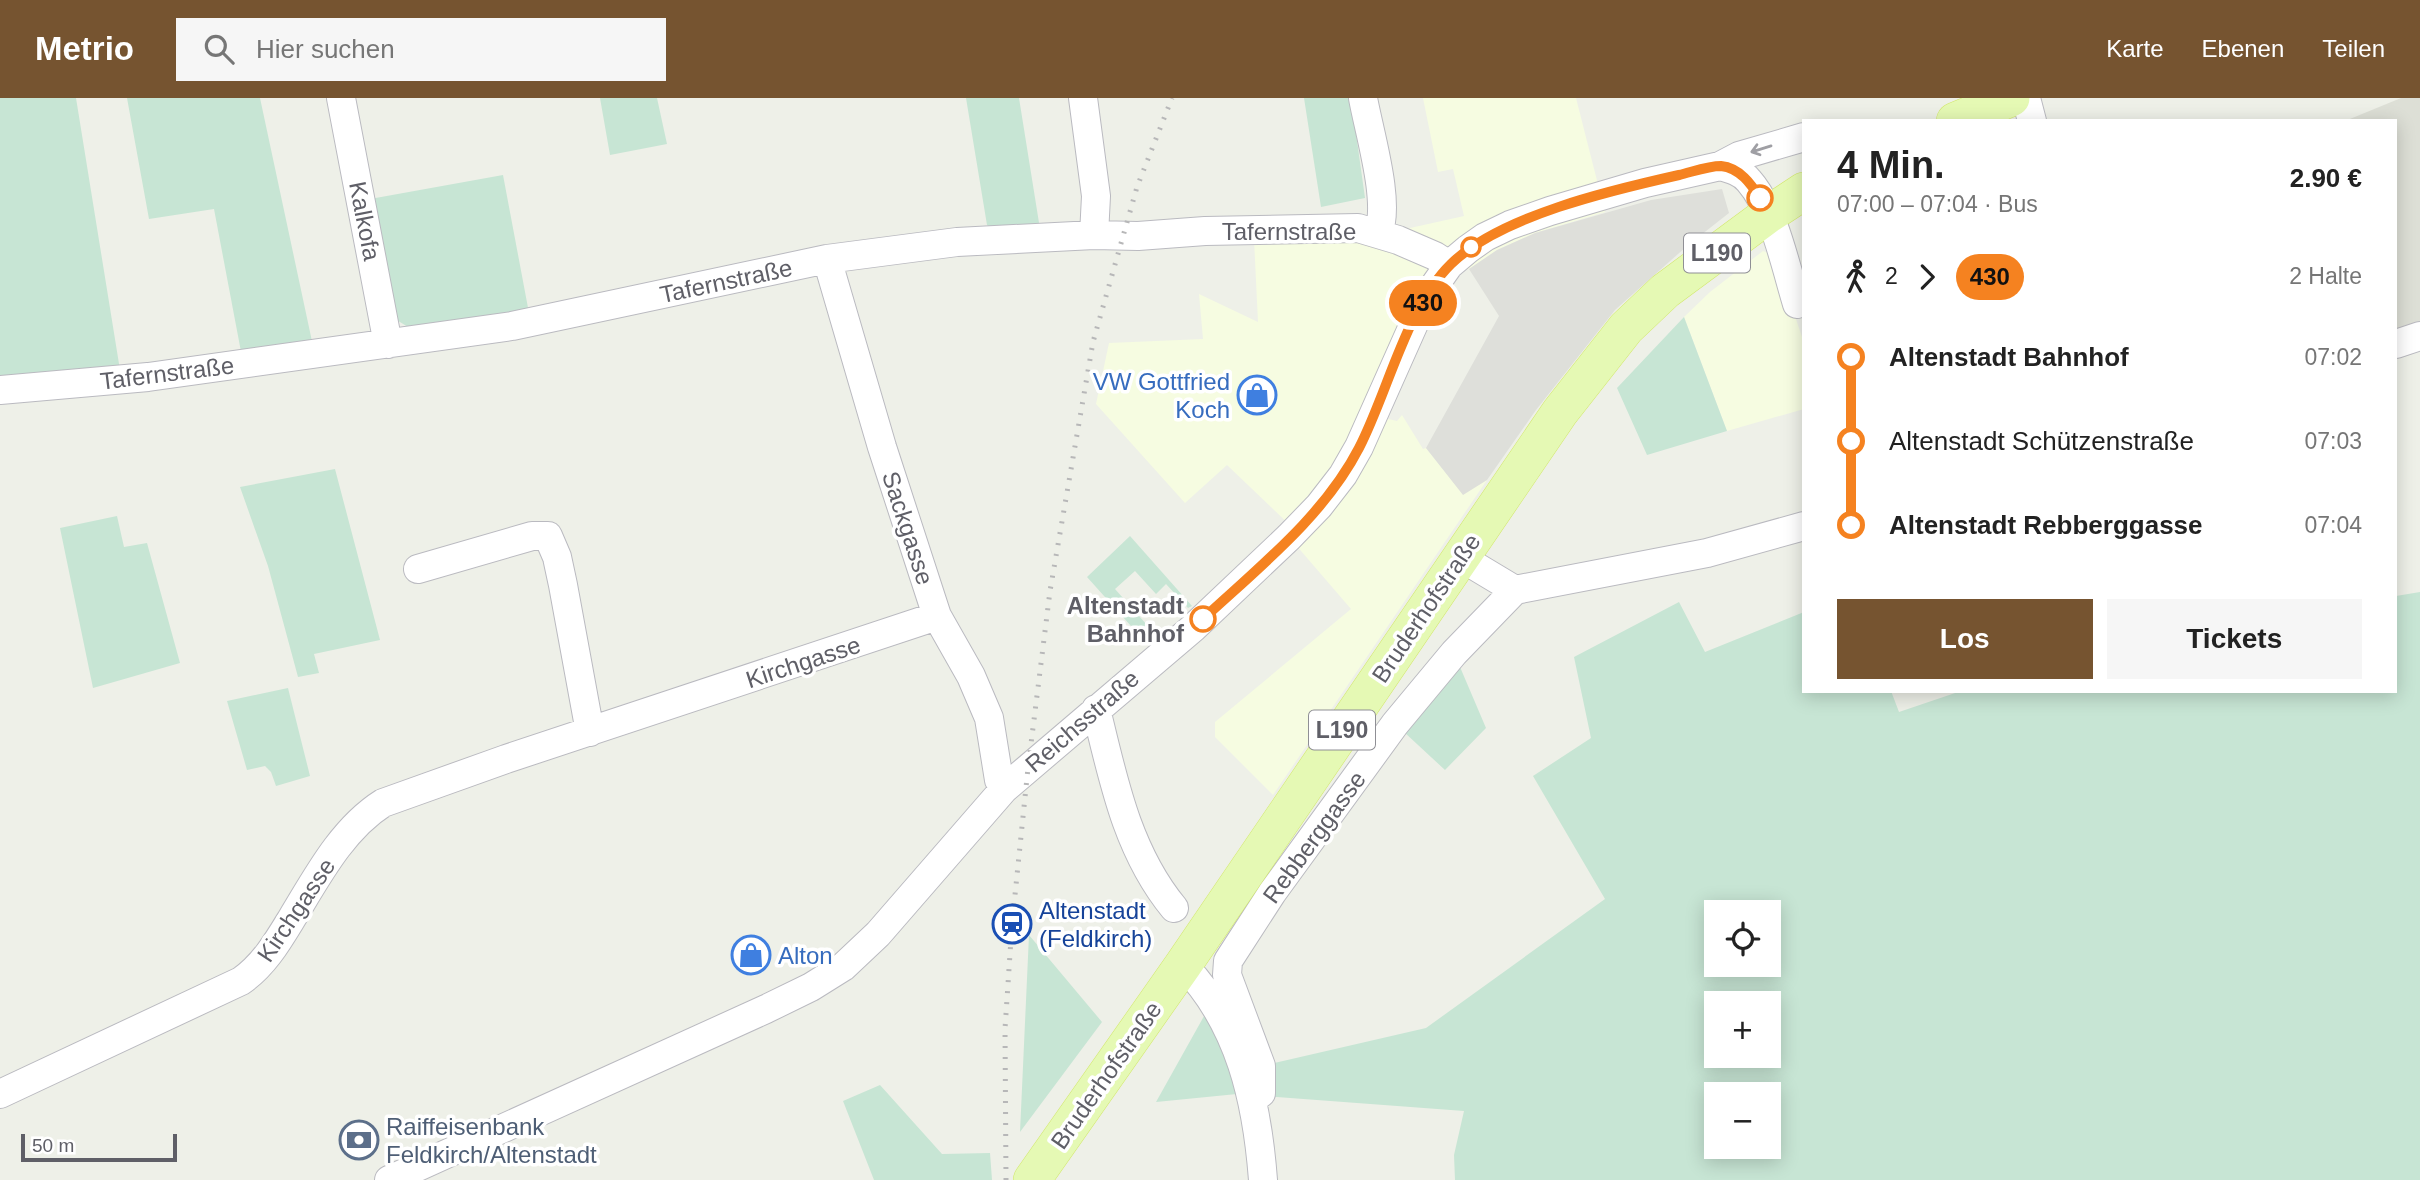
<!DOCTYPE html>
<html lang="de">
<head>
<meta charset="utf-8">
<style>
	body { margin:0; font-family:Helvetica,sans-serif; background:#f6f6f6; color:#222; height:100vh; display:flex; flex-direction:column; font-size:26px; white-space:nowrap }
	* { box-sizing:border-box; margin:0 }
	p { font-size:23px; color:#767676 }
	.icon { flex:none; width:38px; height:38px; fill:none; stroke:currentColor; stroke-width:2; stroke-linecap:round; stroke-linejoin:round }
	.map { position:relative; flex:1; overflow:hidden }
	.side { position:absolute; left:1802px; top:21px; width:595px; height:574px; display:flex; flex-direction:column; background:#fff; border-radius:0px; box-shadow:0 4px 18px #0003 }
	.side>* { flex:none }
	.badge { padding:0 14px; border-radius:23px; font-size:24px; line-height:46px }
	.controls { position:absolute; left:1704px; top:802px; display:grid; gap:14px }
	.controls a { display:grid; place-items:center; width:77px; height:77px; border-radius:0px; background:#fff; box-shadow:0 4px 18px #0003; font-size:35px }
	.scale { position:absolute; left:21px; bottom:18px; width:156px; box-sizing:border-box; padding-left:7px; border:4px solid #5f5f67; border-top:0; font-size:19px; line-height:24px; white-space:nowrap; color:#5f5f67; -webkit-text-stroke:5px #fff; paint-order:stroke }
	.map>.badge { position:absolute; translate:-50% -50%; box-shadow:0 0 0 4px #fff }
	.legs { display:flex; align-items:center; gap:10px; height:77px; padding:0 35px; font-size:23px }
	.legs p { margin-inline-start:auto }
	.summary { display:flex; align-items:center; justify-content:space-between; height:119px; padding:0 35px }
	h1 { font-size:38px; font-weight:700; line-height:52px }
	.button { display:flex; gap:14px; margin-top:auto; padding:14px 35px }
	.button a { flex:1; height:80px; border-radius:0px; background:#765430; color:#fff; font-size:28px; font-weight:700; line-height:80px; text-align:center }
	.button a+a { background:#f6f6f6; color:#222 }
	ul { padding:0 35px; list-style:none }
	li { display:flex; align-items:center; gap:24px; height:84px; font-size:26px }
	li i { display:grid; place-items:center; width:10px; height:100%; margin:0 9px; background:currentColor }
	li i::after { content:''; width:18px; height:18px; margin:-9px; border:5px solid; border-radius:50%; background:#fff }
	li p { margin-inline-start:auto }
	li:first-child i { background:linear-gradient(#0000 50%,currentColor 0) }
	li:last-child i { background:linear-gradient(currentColor 50%,#0000 0) }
	header { display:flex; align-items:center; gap:42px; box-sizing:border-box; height:98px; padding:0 35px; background:#765430; color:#fff }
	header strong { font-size:33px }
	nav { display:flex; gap:38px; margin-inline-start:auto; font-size:24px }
	.search { width:490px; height:63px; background:#f6f6f6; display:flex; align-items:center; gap:18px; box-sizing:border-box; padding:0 24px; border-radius:0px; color:#767676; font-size:26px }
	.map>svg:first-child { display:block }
	.commercial { fill:#f6fce1 }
	.industrial { fill:#dedfda }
	.education { fill:#dddfd6 }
	.green { fill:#c7e5d4; fill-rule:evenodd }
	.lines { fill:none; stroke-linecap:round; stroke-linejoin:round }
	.minor-casing { stroke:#babac0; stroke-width:30 }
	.major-casing { stroke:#d2e76a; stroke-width:38 }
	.minor { stroke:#fff; stroke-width:28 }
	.major { stroke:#e5f9b4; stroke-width:37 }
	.rail { stroke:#b7b7b8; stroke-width:5; stroke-dasharray:2 9; stroke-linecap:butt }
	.oneway { stroke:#9f9fa4 }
	.line-1-casing { stroke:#fff; stroke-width:16 }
	.line-1 { stroke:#f58220; stroke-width:10 }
	.stop-1-dot { fill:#fff; stroke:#f58220; stroke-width:3.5 }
	.labels { text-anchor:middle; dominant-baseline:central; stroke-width:7; stroke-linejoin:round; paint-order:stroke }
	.shield { fill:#fff; stroke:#8f8f95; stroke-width:2 }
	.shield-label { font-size:23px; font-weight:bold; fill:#5f5f67 }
	.street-label { font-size:24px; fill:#5f5f67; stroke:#fff }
	.shop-label { font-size:24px; fill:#366cbe; stroke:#fff; text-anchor:end }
	.stop-label { font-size:24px; font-weight:bold; fill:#5f5f67; stroke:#fff; text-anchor:end }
	.transit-label { font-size:24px; fill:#164399; stroke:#fff; text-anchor:start }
	.service-label { font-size:24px; fill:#4e5e75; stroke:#fff; text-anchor:start }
</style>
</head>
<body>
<header>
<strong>Metrio</strong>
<div class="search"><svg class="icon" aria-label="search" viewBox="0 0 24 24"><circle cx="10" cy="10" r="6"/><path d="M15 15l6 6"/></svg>Hier suchen</div>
<nav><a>Karte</a><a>Ebenen</a><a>Teilen</a></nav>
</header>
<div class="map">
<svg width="2420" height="1082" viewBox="0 0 2420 1082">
	<rect width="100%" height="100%" fill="#eef0e8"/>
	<path class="commercial" d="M1423,0H1576L1605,114L1535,135L1497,152L1469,171L1432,181L1367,316L1397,323L1402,317L1423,351L1426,350L1463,396L1487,382L1273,697L1215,639V624L1351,511L1289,439L1295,432L1227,367L1185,405L1096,306L1109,245L1203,241L1199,196L1258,224L1254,141L1401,132L1464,118L1453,71L1438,74Z
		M1763,153L1771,156L1787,194L1804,245V311L1727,333L1684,219L1710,194Z"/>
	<path class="industrial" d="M1722,91L1729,115L1687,148L1615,212L1536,312L1487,382L1463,397L1426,350L1499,218L1469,171L1497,152L1535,135L1651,102Z"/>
	<path class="education" d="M2401,0H2420V238L2396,246V23H2345Z"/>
	<path class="green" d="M0,0H76L120,272L0,284Z
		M127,0H260L313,248L242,259L214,111L149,121Z
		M600,0H657L667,46L610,57Z
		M966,0H1019L1040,131L991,130L987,127Z
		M1304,0H1351L1365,100L1321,109Z
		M503,77L529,215L413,232L395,221L370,101Z
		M1684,219L1727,333L1647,357L1617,290Z
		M335,371L380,542L314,556L319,575L298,579L268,468L240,389Z
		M117,418L124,449L147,445L180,565L93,590L60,430Z
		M1130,438L1192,508L1188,510L1166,486L1156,496L1135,473L1115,491L1147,527L1150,524L1161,535L1148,547L1087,479Z
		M2420,494V1082H1455L1454,1057L1464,1013L1237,996L1156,1004L1227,877L1261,968L1426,930L1605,801L1533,678L1591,640L1574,559L1679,504L1705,554L1804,514V593H1891L1899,614L1961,593H2396V498ZM1717,814H1769V866H1717ZM1717,905H1769V957H1717ZM1717,996H1769V1048H1717Z
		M1460,569L1486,630L1445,672L1404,634Z
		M288,590L310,678L276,688L271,674L265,668L247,672L227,603Z
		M1029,837L1102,924L1020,1034Z
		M880,987L942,1056L990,1055L992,1082H874L843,1003Z"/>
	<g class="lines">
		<defs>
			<path id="minor" d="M341,0L388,246
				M1083,0L1096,98L1094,137
				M1363,0C1369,34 1391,105 1378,135
				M2026,0L2032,23
				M1720,68C1731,71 1742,74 1749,83C1774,111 1786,170 1797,206
				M827,161L882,349L937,518L971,578L989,620L999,682L1004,691
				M2396,246L2420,238
				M0,292L148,279L512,228L827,161L957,144L1094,137L1138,138L1205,133L1358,130L1398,142L1435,158L1449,167
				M1460,459L1515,492
				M418,471L532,438H548L557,459L563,487L590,634
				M1096,611C1113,681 1127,753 1174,810
				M1183,867C1240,925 1257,1003 1263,1082
				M0,996L241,883C264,867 278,843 292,820C317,779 342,731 383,705L506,661L937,518
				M1253,1001L1261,995V968L1227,877L1228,863L1272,795L1395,626L1454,555L1515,492L1707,455L1804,428
				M389,1082L766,911L811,889L843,869L878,836L1004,691L1193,530L1289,439L1319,408L1343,377L1359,349L1425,201L1449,167L1468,151L1485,139L1510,127L1550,113L1645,85L1720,68L1739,58L1804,39"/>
			<path id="major" d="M1955,23L2011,0
				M1032,1082L1183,867L1560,314L1626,230L1665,193L1769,116L1804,93"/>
		</defs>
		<use href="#minor" class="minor-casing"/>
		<use href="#major" class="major-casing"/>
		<use href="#minor" class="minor"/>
		<use href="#major" class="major"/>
		<path class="rail" d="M1006,1082L1005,931L1012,826L1028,670L1050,493L1093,244L1137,89L1172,0"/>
	</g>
	<defs><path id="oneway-shaft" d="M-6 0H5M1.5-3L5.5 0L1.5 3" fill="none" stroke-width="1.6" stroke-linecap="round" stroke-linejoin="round" transform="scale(1.75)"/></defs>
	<use class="oneway" href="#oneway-shaft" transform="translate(1761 51) rotate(163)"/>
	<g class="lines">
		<defs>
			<path id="line-1" d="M1203,521C1258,470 1324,418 1359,350C1388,294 1406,210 1451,166C1500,118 1612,92 1679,77C1692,74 1708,68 1721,68C1740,70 1751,86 1760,100"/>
		</defs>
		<use href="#line-1" class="line-1-casing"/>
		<use href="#line-1" class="line-1"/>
	</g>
	<defs>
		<symbol id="shop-ring" viewBox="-11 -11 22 22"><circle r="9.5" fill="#fff" stroke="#3f7fe0" stroke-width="1.5"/><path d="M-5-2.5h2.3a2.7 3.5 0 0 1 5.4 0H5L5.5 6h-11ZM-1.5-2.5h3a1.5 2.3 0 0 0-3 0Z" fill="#3f7fe0"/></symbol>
		<symbol id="station-ring" viewBox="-11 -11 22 22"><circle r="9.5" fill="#fff" stroke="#1a4fb4" stroke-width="1.5"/><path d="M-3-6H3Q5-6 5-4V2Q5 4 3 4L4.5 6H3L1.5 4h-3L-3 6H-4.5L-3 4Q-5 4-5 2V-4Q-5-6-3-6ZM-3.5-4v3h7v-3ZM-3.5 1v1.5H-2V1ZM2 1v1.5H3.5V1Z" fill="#1a4fb4"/></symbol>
		<symbol id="bank-ring" viewBox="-11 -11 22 22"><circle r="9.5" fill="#fff" stroke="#5c6f8a" stroke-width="1.5"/><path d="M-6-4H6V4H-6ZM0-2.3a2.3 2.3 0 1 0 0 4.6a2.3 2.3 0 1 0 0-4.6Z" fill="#5c6f8a"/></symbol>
	</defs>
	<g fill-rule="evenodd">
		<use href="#shop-ring" x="1235" y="275" width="44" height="44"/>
		<use href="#station-ring" x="990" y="804" width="44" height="44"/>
		<use href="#shop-ring" x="729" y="835" width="44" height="44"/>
		<use href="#bank-ring" x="337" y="1020" width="44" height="44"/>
	</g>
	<g class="stop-1-dot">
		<circle cx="1760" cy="100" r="12"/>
		<circle cx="1471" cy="149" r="9"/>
		<circle cx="1203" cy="521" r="12"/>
	</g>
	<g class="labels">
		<g class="shield">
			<rect x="1684" y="135.5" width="66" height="39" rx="5"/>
			<rect x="1309" y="612.5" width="66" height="39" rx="5"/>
		</g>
		<g class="shield-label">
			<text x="1717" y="155">L190</text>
			<text x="1342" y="632">L190</text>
		</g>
		<g class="street-label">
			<text transform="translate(365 123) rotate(79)">Kalkofa</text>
			<text x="1289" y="133">Tafernstraße</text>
			<text transform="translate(726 183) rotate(-12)">Tafernstraße</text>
			<text transform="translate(167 275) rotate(-7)">Tafernstraße</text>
			<text transform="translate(908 430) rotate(72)">Sackgasse</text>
			<text transform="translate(1426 510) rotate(-56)">Bruderhofstraße</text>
			<text transform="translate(803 564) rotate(-18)">Kirchgasse</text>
			<text transform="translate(1082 623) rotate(-41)">Reichsstraße</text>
			<text transform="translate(1314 739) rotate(-54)">Rebberggasse</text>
			<text transform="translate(296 812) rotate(-56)">Kirchgasse</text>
			<text transform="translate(1106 977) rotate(-55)">Bruderhofstraße</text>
		</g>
		<g class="shop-label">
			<text x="1230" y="283">VW Gottfried<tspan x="1230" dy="28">Koch</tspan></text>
			<text x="778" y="857" text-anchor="start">Alton</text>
		</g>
		<g class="stop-label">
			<text x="1184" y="507">Altenstadt<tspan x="1184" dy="28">Bahnhof</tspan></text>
		</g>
		<g class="transit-label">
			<text x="1039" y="812">Altenstadt<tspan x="1039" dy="28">(Feldkirch)</tspan></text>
		</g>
		<g class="service-label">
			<text x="386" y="1028">Raiffeisenbank<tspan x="386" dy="28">Feldkirch/Altenstadt</tspan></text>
		</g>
	</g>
</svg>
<div class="controls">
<a><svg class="icon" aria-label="locate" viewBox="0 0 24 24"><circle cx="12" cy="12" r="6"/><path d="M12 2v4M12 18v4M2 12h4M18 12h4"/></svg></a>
<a>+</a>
<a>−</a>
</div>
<div class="scale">50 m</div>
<b class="badge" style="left:1423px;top:205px;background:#f58220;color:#111">430</b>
<section class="side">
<div class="summary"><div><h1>4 Min.</h1><p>07:00 – 07:04 · Bus</p></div><b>2.90 €</b></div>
<div class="legs"><svg class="icon" aria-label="walk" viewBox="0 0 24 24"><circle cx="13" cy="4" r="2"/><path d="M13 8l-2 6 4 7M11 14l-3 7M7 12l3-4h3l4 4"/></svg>2<svg class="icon" aria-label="forward" viewBox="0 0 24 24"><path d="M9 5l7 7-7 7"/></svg><b class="badge" style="background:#f58220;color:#111">430</b><p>2 Halte</p></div>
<ul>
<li><i style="color:#f58220"></i><b>Altenstadt Bahnhof</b><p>07:02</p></li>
<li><i style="color:#f58220"></i><span>Altenstadt Schützenstraße</span><p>07:03</p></li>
<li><i style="color:#f58220"></i><b>Altenstadt Rebberggasse</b><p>07:04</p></li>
</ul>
<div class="button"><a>Los</a><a>Tickets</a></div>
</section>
</div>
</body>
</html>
